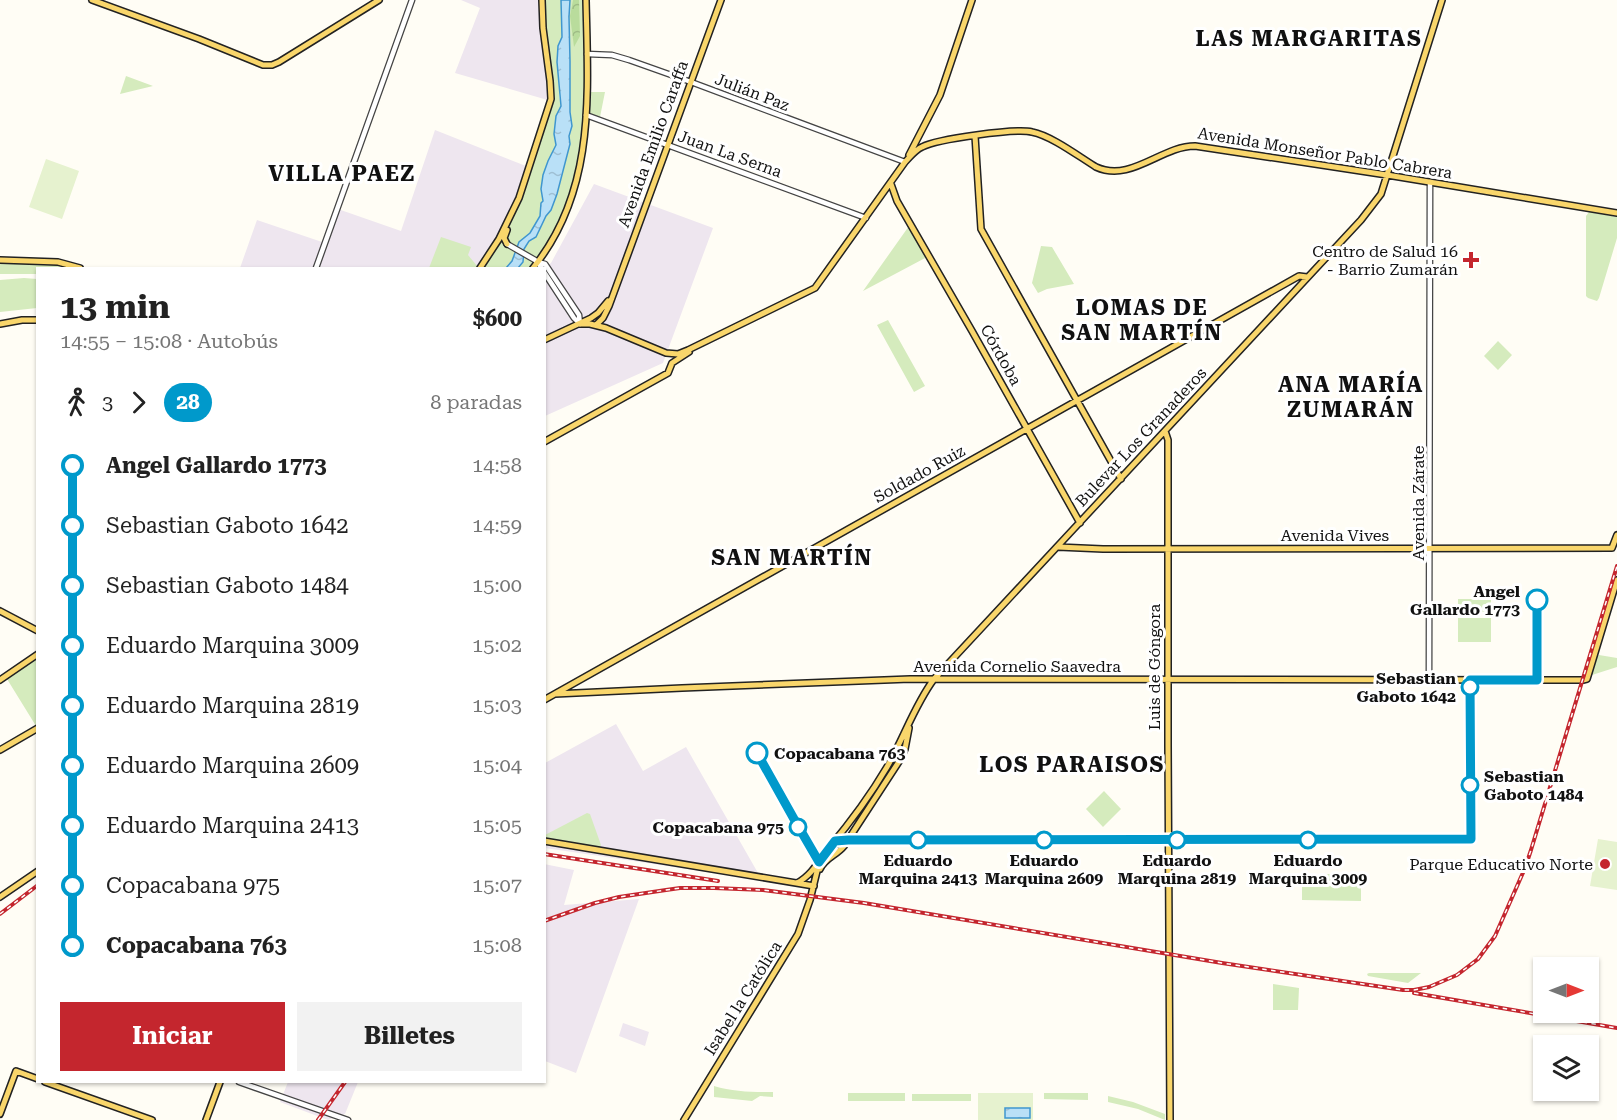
<!DOCTYPE html>
<html lang="es">
<head>
<meta charset="utf-8">
<style>
	body { margin:0; font-family:"Roboto Serif",serif; background:#f2f2f2; color:#222; height:100vh; display:flex; flex-direction:column; font-size:22px; white-space:nowrap }
	* { box-sizing:border-box; margin:0 }
	p { font-size:20px; color:#767676 }
	.icon { flex:none; width:33px; height:33px; fill:none; stroke:currentColor; stroke-width:2; stroke-linecap:round; stroke-linejoin:round }
	.map { position:relative; flex:1; overflow:hidden }
	.sheet { position:absolute; left:36px; top:267px; width:510px; height:816px; display:flex; flex-direction:column; background:#fff; border-radius:0px; box-shadow:0 2px 4px #0004 }
	.sheet>* { flex:none }
	.badge { padding:0 12px; border-radius:20px; font-size:21px; line-height:39px }
	.needle { width:39px; rotate:90deg }
	.buttons { position:absolute; left:1533px; top:957px; display:grid; gap:12px }
	.buttons a { display:grid; place-items:center; width:66px; height:66px; border-radius:0px; background:#fff; box-shadow:0 2px 4px #0004; font-size:30px }
	.map>.badge { position:absolute; translate:-50% -50%; box-shadow:0 0 0 3px #fff }
	.legs { display:flex; align-items:center; gap:9px; height:66px; padding:0 24px; font-size:20px }
	.legs p { margin-inline-start:auto }
	.headline { display:flex; align-items:center; justify-content:space-between; height:102px; padding:0 24px }
	h1 { font-size:33px; font-weight:700; line-height:45px }
	.primary-button { display:flex; gap:12px; margin-top:auto; padding:12px 24px }
	.primary-button a { flex:1; height:69px; border-radius:0px; background:#c4262e; color:#fff; font-size:24px; font-weight:700; line-height:69px; text-align:center }
	.primary-button a+a { background:#f2f2f2; color:#222 }
	ul { padding:0 24px; list-style:none }
	li { display:flex; align-items:center; gap:21px; height:60px; font-size:22px }
	li i { display:grid; place-items:center; width:9px; height:100%; margin:0 8px; background:currentColor }
	li i::after { content:''; width:15px; height:15px; margin:-8px; border:4px solid; border-radius:50%; background:#fff }
	li p { margin-inline-start:auto }
	li:first-child i { background:linear-gradient(#0000 50%,currentColor 0) }
	li:last-child i { background:linear-gradient(currentColor 50%,#0000 0) }
	.map>svg:first-child { display:block }
	.industrial { fill:#eee6ef }
	.grass { fill:#d5ebbd }
	.forest { fill:url(#forest-crowns) }
	.pitch { fill:#e6f2cf }
	.water { fill:url(#water-ripples); stroke:#3f96cf; stroke-width:1.5 }
	.lines { fill:none; stroke-linecap:round; stroke-linejoin:round }
	.minor-casing { stroke:#444; stroke-width:7 }
	.major-casing { stroke:#222; stroke-width:8 }
	.minor { stroke:#fff; stroke-width:4.5 }
	.major { stroke:#f9d66b; stroke-width:5 }
	.rail-casing { stroke:#c4262e; stroke-width:4 }
	.rail { stroke:#fff; stroke-width:1.5; stroke-dasharray:4.5; stroke-linecap:butt }
	.line-1-casing { stroke:#fff; stroke-width:14 }
	.line-1 { stroke:#0099cb; stroke-width:9 }
	.poi-dot { fill:#c4262e; stroke:#fff; stroke-width:2 }
	.stop-1-dot { fill:#fff; stroke:#0099cb; stroke-width:3 }
	.labels { text-anchor:middle; dominant-baseline:central; stroke-width:6; stroke-linejoin:round; paint-order:stroke }
	.street-label { font-size:16px; fill:#111; stroke:#fff }
	.poi-label { font-size:16px; fill:#111; stroke:#fff; text-anchor:end }
	.stop-label { font-size:16px; font-weight:bold; fill:#111; stroke:#fff }
	.district-label { font-size:22px; font-weight:bold; letter-spacing:1.5px; fill:#111; stroke:#fff }
</style>
</head>
<body>
<div class="map">
<svg width="1617" height="1120" viewBox="0 0 1617 1120">
	<defs>
		<pattern id="forest-crowns" width="20" height="18" patternUnits="userSpaceOnUse" patternTransform="scale(1.5)"><rect width="20" height="18" fill="#b9dc9c"/><path d="M2 6a3 3 0 1 1 6 0M12 15a3 3 0 1 1 6 0" fill="none" stroke="#9ebc85"/></pattern>
		<pattern id="water-ripples" width="26" height="14" patternUnits="userSpaceOnUse" patternTransform="scale(1.5)"><rect width="26" height="14" fill="#b9e0f7"/><path d="M2 4q2-2 4 0t4 0M15 11q2-2 4 0t4 0" fill="none" stroke="#9ebfd3"/></pattern>
	</defs>
	<rect width="100%" height="100%" fill="#fffdf5"/>
	<path class="industrial" d="M461,0H541L551,101L455,73L480,8Z
		M435,130L526,166L510,212L482,265L478,268H240L257,220L322,242L335,208L401,231Z
		M594,184L713,228L663,363L545,416L544,268L551,263Z
		M616,724L643,771L686,747L762,880L545,848V763Z
		M544,864L574,870L564,905L639,899L576,1073L545,1061Z
		M623,1023L649,1032L645,1046L619,1036Z
		M288,1082H358L345,1114L328,1120L280,1102Z"/>
	<path class="grass" d="M542,0H561L562,37L558,46L559,95L561,106L556,116L554,134L556,145L548,161L541,189L543,201L541,203L540,216L530,233L519,242L512,261L506,268H480L515,207L550,100Z
		M570,0H586L585,135L567,214L533,268H518L523,262L524,249L529,241L536,237L546,216L551,210L557,194L570,144L569,136L572,126L570,112V61L569,17Z
		M126,76L153,86L120,94Z
		M589,92H605L600,117L588,114Z
		M1589,212L1617,217V238L1599,298L1597,301L1588,298L1586,296V216Z
		M909,226L927,257L863,291Z
		M441,237L471,247L468,255L478,267L476,268H429Z
		M1041,246L1052,247L1074,284L1047,289L1038,293L1032,283Z
		M0,260L57,262L80,268H38L37,274H0Z
		M24,278L37,279V308L0,312V280Z
		M888,320L925,386L914,392L877,325Z
		M1498,341L1512,355L1498,370L1484,356Z
		M1458,599H1491V612H1458Z
		M1458,618H1491V642H1458Z
		M1599,655L1617,658V667L1592,675L1590,673L1596,657Z
		M37,658L38,725L36,726L7,679Z
		M1104,791L1121,809L1103,827L1086,809Z
		M587,813L590,814L601,845L600,847L545,838V835Z
		M1302,874H1361V901L1302,900Z
		M1369,973H1421L1408,983L1368,976L1367,974Z
		M1273,984L1299,988L1298,1010H1273Z
		M714,1086C733,1092 753,1092 773,1092V1097L760,1096L752,1101L714,1097Z
		M848,1093H905V1101H848Z
		M1044,1093H1088V1100L1044,1099Z
		M912,1094H971V1101H912Z
		M1108,1096L1133,1102L1165,1114V1120L1138,1109L1108,1102Z"/>
	<path class="forest" d="M573,0H579L580,36L574,47L570,16Z"/>
	<path class="pitch" d="M46,159L79,171L62,219L29,207Z
		M1598,839L1617,842V890L1590,886Z
		M978,1093H1033V1120H978Z"/>
	<path class="water" d="M561,0H570L569,17L570,61V112L572,126L569,136L570,144L557,194L551,210L546,216L536,237L529,241L524,249L523,262L518,268H506L512,261L519,242L530,233L540,216L541,203L543,201L541,189L543,175L548,161L556,145L554,134L556,116L561,106L557,62L558,46L562,37Z
		M1005,1108H1030V1118H1005Z"/>
	<g class="lines">
		<defs>
			<path id="minor" d="M587,54L612,55L629,60L691,82L905,162
				M586,115L866,218
				M507,244L535,260L542,268
				M538,262L545,264L579,315L580,324
				M316,268L412,0
				M544,272L574,318L580,324
				M1429,680L1430,182
				M239,1082L348,1120"/>
			<path id="major" d="M92,0L199,39L263,65H272L279,62L379,0
				M975,136L981,229L1121,479
				M909,155L940,95L972,0
				M891,184L897,201L972,331L1080,523
				M507,230L504,238L507,244
				M0,260L58,262L80,268
				M480,268L499,239L519,198L551,99L550,81L543,28L542,0
				M533,268C596,191 588,94 586,0
				M0,324L22,320H38
				M580,324H590L606,328L666,353L678,354L688,350L815,288L905,162C911,156 915,150 922,147C937,139 1016,128 1032,132C1052,136 1078,156 1096,167C1131,183 1161,146 1195,146L1387,175L1617,213
				M596,325L603,318L609,306L721,0
				M544,340L591,318L598,313L608,301
				M1165,431L1168,440V745L1170,1120
				M544,442L668,373L672,363L689,352
				M1058,547L1103,549L1612,548L1617,535
				M0,611L38,631
				M0,680L38,654
				M555,694L682,688L910,679L1583,680L1587,679L1617,580
				M544,700L1299,276L1307,277
				M0,750L38,728
				M544,841L814,886
				M820,869C825,858 837,855 844,846L900,760L905,749L909,728
				M797,883C811,876 819,861 828,849C849,824 870,796 887,767C904,738 914,706 934,679L1361,220L1381,194L1442,0
				M0,897L38,871
				M45,1082L152,1120
				M0,1114L16,1071L38,1079
				M206,1120L220,1082
				M684,1120L798,934L810,900L819,863"/>
		</defs>
		<use href="#minor" class="minor-casing"/>
		<use href="#major" class="major-casing"/>
		<use href="#minor" class="minor"/>
		<use href="#major" class="major"/>
		<defs>
			<path id="rail" d="M544,854L718,881
				M0,914L38,885
				M544,921L595,903L619,897L666,890L680,888H714L763,890L864,903L1222,963L1403,990H1414L1429,987L1457,975L1478,959L1495,936L1525,868L1531,850L1617,566
				M1414,993L1617,1028
				M318,1120L345,1082"/>
		</defs>
		<use href="#rail" class="rail-casing"/>
		<use href="#rail" class="rail"/>
	</g>
	<g class="lines">
		<defs>
			<path id="line-1" d="M757,753L794,819L819,862L835,841L848,840L1471,839L1470,680H1537V600"/>
		</defs>
		<use href="#line-1" class="line-1-casing"/>
		<use href="#line-1" class="line-1"/>
	</g>
	<g class="poi-dot">
		<path d="M1468 251h6v6h6v6h-6v6h-6v-6h-6v-6h6z"/>
		<circle cx="1605" cy="864" r="6"/>
	</g>
	<g class="stop-1-dot">
		<circle cx="1537" cy="600" r="10"/>
		<circle cx="1470" cy="687" r="8"/>
		<circle cx="757" cy="753" r="10"/>
		<circle cx="1470" cy="785" r="8"/>
		<circle cx="798" cy="827" r="8"/>
		<circle cx="918" cy="840" r="8"/>
		<circle cx="1044" cy="840" r="8"/>
		<circle cx="1177" cy="840" r="8"/>
		<circle cx="1308" cy="840" r="8"/>
	</g>
	<g class="labels">
		<g class="street-label">
			<text transform="translate(752 92) rotate(21)">Julián Paz</text>
			<text transform="translate(653 144) rotate(-70)">Avenida Emilio Caraffa</text>
			<text transform="translate(1325 153) rotate(9)">Avenida Monseñor Pablo Cabrera</text>
			<text transform="translate(730 154) rotate(20)">Juan La Serna</text>
			<text transform="translate(1001 355) rotate(61)">Córdoba</text>
			<text transform="translate(1141 437) rotate(-47)">Bulevar Los Granaderos</text>
			<text transform="translate(919 474) rotate(-29)">Soldado Ruiz</text>
			<text transform="translate(1418 503) rotate(-90)">Avenida Zárate</text>
			<text x="1335" y="535">Avenida Vives</text>
			<text x="1017" y="666">Avenida Cornelio Saavedra</text>
			<text transform="translate(1154 667) rotate(-90)">Luis de Góngora</text>
			<text transform="translate(743 998) rotate(-58)">Isabel la Católica</text>
		</g>
		<g class="poi-label">
			<text x="1458" y="251">Centro de Salud 16<tspan x="1458" dy="18">- Barrio Zumarán</tspan></text>
			<text x="1593" y="864">Parque Educativo Norte</text>
		</g>
		<g class="stop-label">
			<text x="1520" y="591" text-anchor="end">Angel<tspan x="1520" dy="18">Gallardo 1773</tspan></text>
			<text x="1456" y="678" text-anchor="end">Sebastian<tspan x="1456" dy="18">Gaboto 1642</tspan></text>
			<text x="774" y="753" text-anchor="start">Copacabana 763</text>
			<text x="1484" y="776" text-anchor="start">Sebastian<tspan x="1484" dy="18">Gaboto 1484</tspan></text>
			<text x="784" y="827" text-anchor="end">Copacabana 975</text>
			<text x="918" y="860">Eduardo<tspan x="918" dy="18">Marquina 2413</tspan></text>
			<text x="1044" y="860">Eduardo<tspan x="1044" dy="18">Marquina 2609</tspan></text>
			<text x="1177" y="860">Eduardo<tspan x="1177" dy="18">Marquina 2819</tspan></text>
			<text x="1308" y="860">Eduardo<tspan x="1308" dy="18">Marquina 3009</tspan></text>
		</g>
		<g class="district-label">
			<text x="1309" y="38">LAS MARGARITAS</text>
			<text x="342" y="173">VILLA PAEZ</text>
			<text x="1142" y="307">LOMAS DE<tspan x="1142" dy="25">SAN MARTÍN</tspan></text>
			<text x="1351" y="384">ANA MARÍA<tspan x="1351" dy="25">ZUMARÁN</tspan></text>
			<text x="792" y="557">SAN MARTÍN</text>
			<text x="1072" y="764">LOS PARAISOS</text>
		</g>
	</g>
</svg>
<div class="buttons">
<a><svg class="needle" viewBox="-14 -14 28 28"><path d="M0-13l5 13h-10z" fill="#e53935"/><path d="M0 13l5-13h-10z" fill="#767676"/></svg></a>
<a><svg class="icon" aria-label="layers" viewBox="0 0 24 24"><path d="M12 4l9 5-9 5-9-5zM3 14l9 5 9-5"/></svg></a>
</div>
<section class="sheet">
<div class="headline"><div><h1>13 min</h1><p>14:55 – 15:08 · Autobús</p></div><b>$600</b></div>
<div class="legs"><svg class="icon" aria-label="walk" viewBox="0 0 24 24"><circle cx="13" cy="4" r="2"/><path d="M13 8l-2 6 4 7M11 14l-3 7M7 12l3-4h3l4 4"/></svg>3<svg class="icon" aria-label="forward" viewBox="0 0 24 24"><path d="M9 5l7 7-7 7"/></svg><b class="badge" style="background:#0099cb;color:#fff">28</b><p>8 paradas</p></div>
<ul>
<li><i style="color:#0099cb"></i><b>Angel Gallardo 1773</b><p>14:58</p></li>
<li><i style="color:#0099cb"></i><span>Sebastian Gaboto 1642</span><p>14:59</p></li>
<li><i style="color:#0099cb"></i><span>Sebastian Gaboto 1484</span><p>15:00</p></li>
<li><i style="color:#0099cb"></i><span>Eduardo Marquina 3009</span><p>15:02</p></li>
<li><i style="color:#0099cb"></i><span>Eduardo Marquina 2819</span><p>15:03</p></li>
<li><i style="color:#0099cb"></i><span>Eduardo Marquina 2609</span><p>15:04</p></li>
<li><i style="color:#0099cb"></i><span>Eduardo Marquina 2413</span><p>15:05</p></li>
<li><i style="color:#0099cb"></i><span>Copacabana 975</span><p>15:07</p></li>
<li><i style="color:#0099cb"></i><b>Copacabana 763</b><p>15:08</p></li>
</ul>
<div class="primary-button"><a>Iniciar</a><a>Billetes</a></div>
</section>
</div>
</body>
</html>
